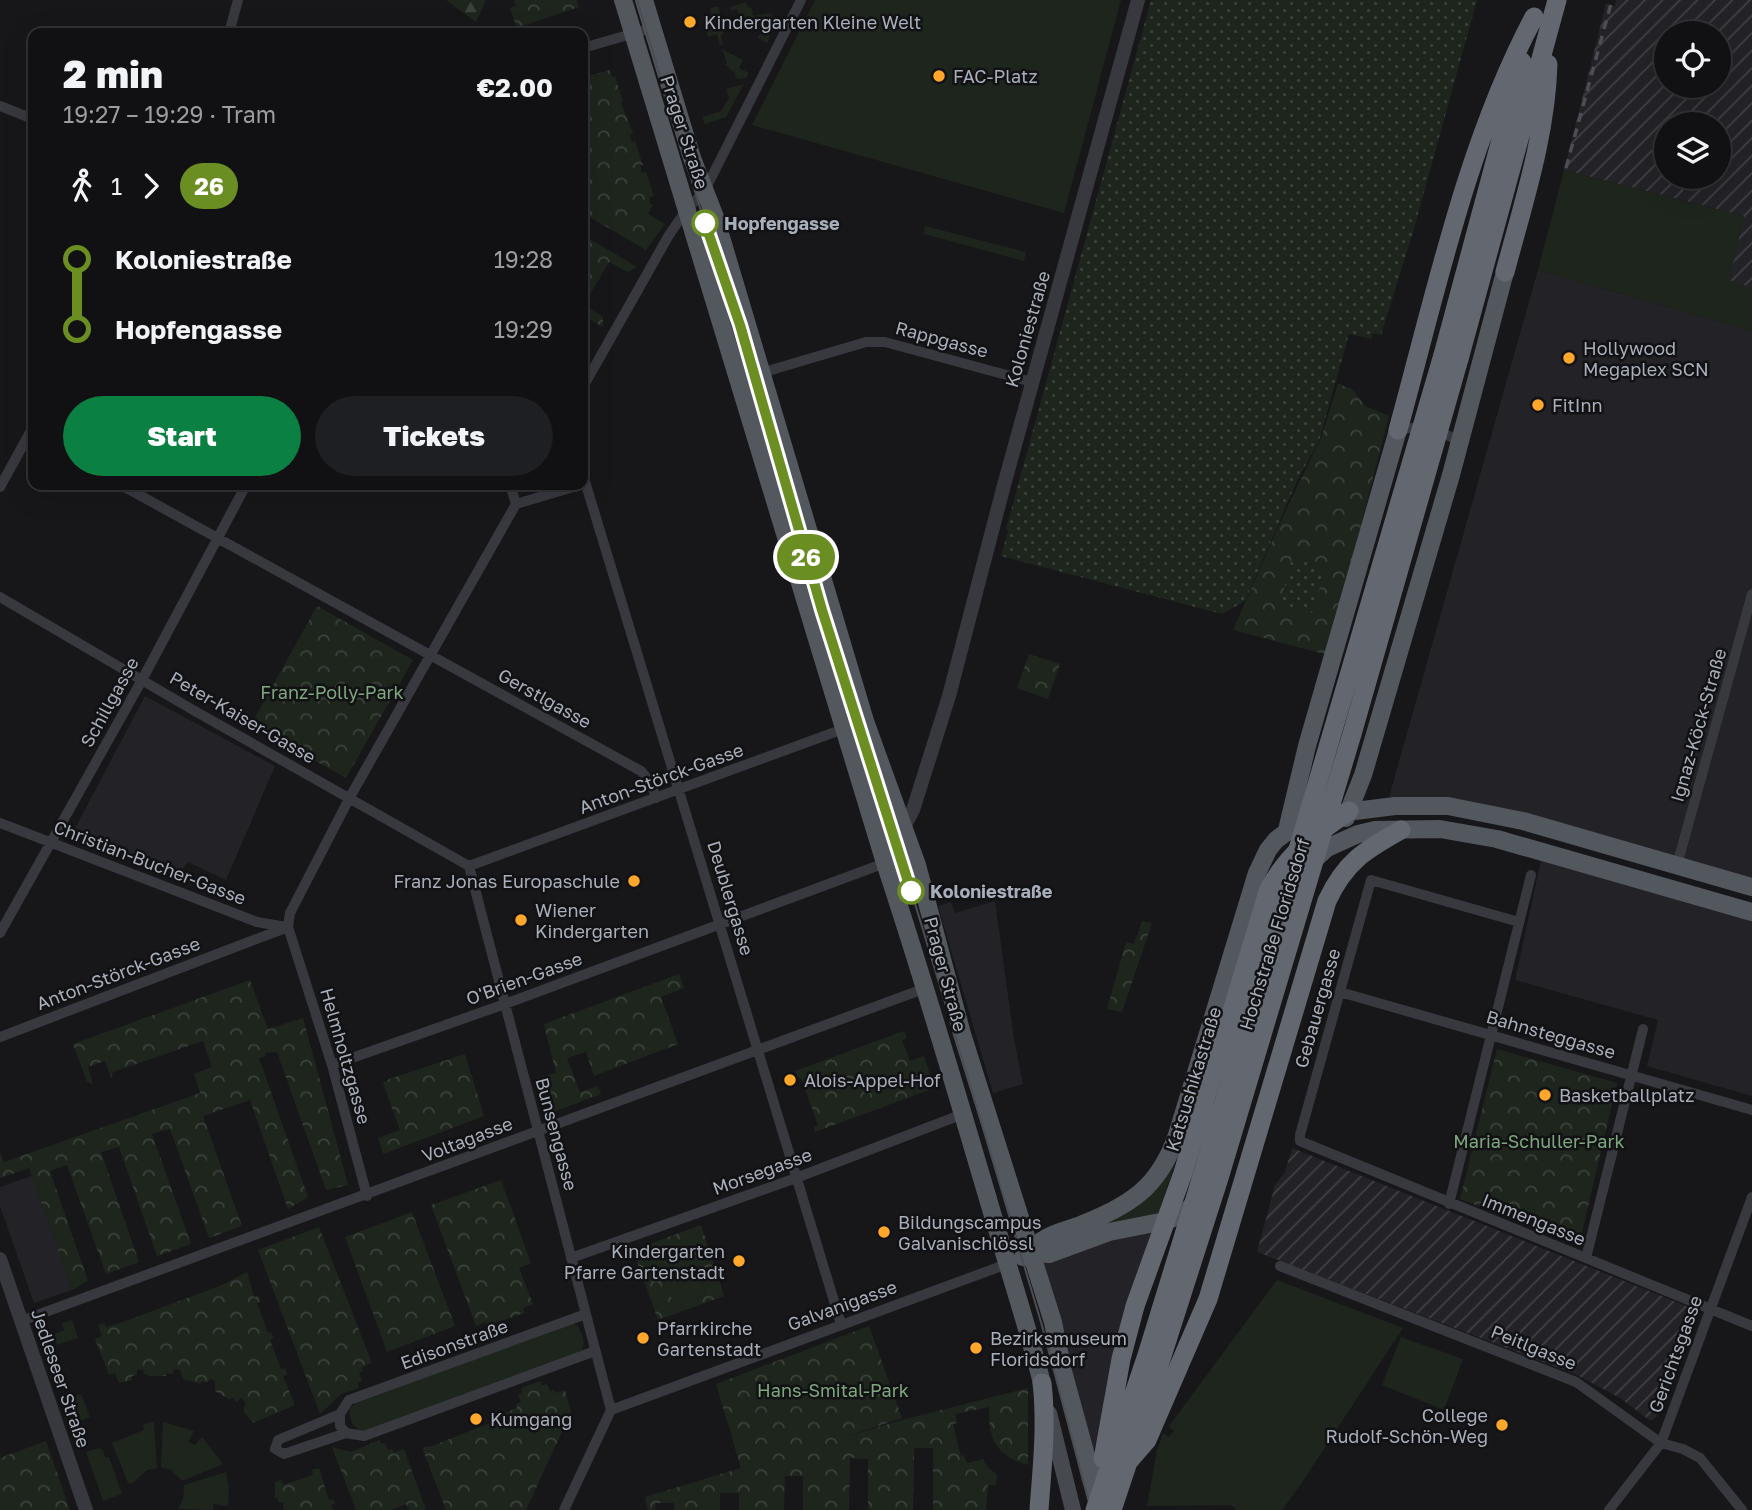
<!DOCTYPE html>
<html lang="en">
<head>
<meta charset="utf-8">
<style>
	body { margin:0; font-family:"Golos Text",sans-serif; background:#1e1f22; color:#f1f3f6; height:100vh; display:flex; flex-direction:column; font-size:26px; white-space:nowrap }
	* { box-sizing:border-box; margin:0 }
	p { font-size:23px; color:#9c9da0 }
	.icon { flex:none; width:38px; height:38px; fill:none; stroke:currentColor; stroke-width:2; stroke-linecap:round; stroke-linejoin:round }
	.map { position:relative; flex:1; overflow:hidden }
	.sheet { position:absolute; left:28px; top:28px; width:560px; height:462px; display:flex; flex-direction:column; background:#111114; border-radius:14px; box-shadow:0 7px 28px #0002,0 0 0 2px #303134 }
	.sheet>* { flex:none }
	.badge { padding:0 14px; border-radius:23px; font-size:24px; line-height:46px }
	.buttons { position:absolute; left:1654px; top:21px; display:grid; gap:14px }
	.buttons a { display:grid; place-items:center; width:77px; height:77px; border-radius:50%; background:#111114; box-shadow:0 7px 28px #0002,0 0 0 2px #303134; font-size:35px }
	.map>.badge { position:absolute; translate:-50% -50%; box-shadow:0 0 0 4px #fff }
	.legs { display:flex; align-items:center; gap:10px; height:77px; padding:0 35px; font-size:23px }
	.legs p { margin-inline-start:auto }
	.headline { display:flex; align-items:center; justify-content:space-between; height:119px; padding:0 35px }
	h1 { font-size:38px; font-weight:800; line-height:52px }
	.button { display:flex; gap:14px; margin-top:auto; padding:14px 35px }
	.button a { flex:1; height:80px; border-radius:42px; background:#0b8043; color:#fff; font-size:28px; font-weight:800; line-height:80px; text-align:center }
	.button a+a { background:#1e1f22; color:#f1f3f6 }
	ul { padding:0 35px; list-style:none }
	li { display:flex; align-items:center; gap:24px; height:70px; font-size:26px }
	li i { display:grid; place-items:center; width:10px; height:100%; margin:0 9px; background:currentColor }
	li i::after { content:''; width:18px; height:18px; margin:-9px; border:5px solid; border-radius:50%; background:#111114 }
	li p { margin-inline-start:auto }
	li:first-child i { background:linear-gradient(#0000 50%,currentColor 0) }
	li:last-child i { background:linear-gradient(currentColor 50%,#0000 0) }
	.map>svg:first-child { display:block }
	.built { fill:#232327 }
	.industrial { fill:url(#industrial-furrows); fill-rule:evenodd }
	.grass { fill:#1d251d }
	.forest { fill:url(#forest-firs) }
	.park { fill:url(#park-crowns); fill-rule:evenodd }
	.garden { fill:url(#garden-dots) }
	.lines { fill:none; stroke-linecap:round; stroke-linejoin:round }
	.minor { stroke:#38393f; stroke-width:10 }
	.tertiary { stroke:#38393f; stroke-width:14 }
	.secondary { stroke:#46494f; stroke-width:16 }
	.primary { stroke:#53575e; stroke-width:18 }
	.motorway { stroke:#636870; stroke-width:19 }
	.tram { stroke:#4b4e54; stroke-width:2 }
	.rail { stroke:#4b4e54; stroke-width:3.5; stroke-dasharray:9 7; stroke-linecap:butt }
	.motorway-bridge { stroke:#636870; stroke-width:19 }
	.line-1-casing { stroke:#fff; stroke-width:16 }
	.line-1 { stroke:#6b8e23; stroke-width:10 }
	.poi-dot { fill:#ffa72a; stroke:#121215; stroke-width:2.5 }
	.stop-1-dot { fill:#fff; stroke:#6b8e23; stroke-width:3.5 }
	.labels { text-anchor:middle; dominant-baseline:central; stroke-width:5; stroke-linejoin:round; paint-order:stroke }
	.poi-label { font-size:18px; fill:#a8afba; stroke:#121215; text-anchor:start }
	.street-label { font-size:18px; fill:#a8afba; stroke:#121215 }
	.stop-label { font-size:18px; font-weight:bold; fill:#a8afba; stroke:#121215; text-anchor:start }
	.park-label { font-size:18px; fill:#7ea77e; stroke:#121215 }
</style>
</head>
<body>
<div class="map">
<svg width="1752" height="1510" viewBox="0 0 1752 1510">
	<defs>
		<pattern id="industrial-furrows" width="10" height="10" patternUnits="userSpaceOnUse" patternTransform="scale(1.75)"><rect width="10" height="10" fill="#232327"/><path d="M-1 1l2-2M0 10L10 0M9 11l2-2" fill="none" stroke="#404044"/></pattern>
		<pattern id="forest-firs" width="22" height="20" patternUnits="userSpaceOnUse" patternTransform="scale(1.75)"><rect width="22" height="20" fill="#1d251d"/><path d="M5 1l3.5 6h-7zM16 11l3.5 6h-7z" fill="#3b423c"/></pattern>
		<pattern id="park-crowns" width="20" height="18" patternUnits="userSpaceOnUse" patternTransform="scale(1.75)"><rect width="20" height="18" fill="#1d251d"/><path d="M2 6a3 3 0 1 1 6 0M12 15a3 3 0 1 1 6 0" fill="none" stroke="#3b423c"/></pattern>
		<pattern id="garden-dots" width="8" height="8" patternUnits="userSpaceOnUse" patternTransform="scale(1.75)"><rect width="8" height="8" fill="#1d251d"/><path d="M2 2h.1M6 6h.1" fill="none" stroke="#3b423c" stroke-width="1.8" stroke-linecap="round"/></pattern>
	</defs>
	<rect width="100%" height="100%" fill="#17171a"/>
	<path class="built" d="M1538,270L1752,331V878L1528,817L1466,804L1389,797Z
		M145,696L275,766L226,880L188,862L177,877L72,834Z
		M1541,860L1752,918V1096L1647,1066L1658,1020L1515,980Z
		M995,901L1014,1039L1023,1084L993,1093L938,906L951,902L955,913Z
		M32,1176L72,1290L34,1303L0,1206V1187Z
		M1156,1219L1123,1312L1098,1436L1083,1487L1029,1263Z"/>
	<path class="industrial" d="M1616,0H1752V288L1728,281L1744,216L1564,170L1606,4L1615,6ZM1666,33H1718V86H1666ZM1666,124H1718V177H1666Z
		M1292,1148L1699,1311L1664,1404L1657,1416L1653,1420H1649L1620,1398L1577,1375L1257,1252L1275,1185L1285,1172Z"/>
	<path class="grass" d="M815,0H1121L1064,213L752,125Z
		M746,2L748,7L752,9L753,16L771,13L773,20H764L761,26L765,29L774,25L767,43L758,38L762,30L748,23L744,30L737,27L734,17L739,15L737,9L731,11L730,7Z
		M718,6L725,29L721,37L723,45H720L717,34L708,37L702,17L711,14L710,8Z
		M722,49L743,60L739,68L749,73L746,78L737,79L734,71L732,72L727,65H725L727,63Z
		M744,84L726,117L705,124L702,117L721,111L729,98L726,89Z
		M1564,170L1744,216L1729,280L1752,288V331L1538,270Z
		M925,226L1026,252L1024,261L924,234Z
		M1175,1159H1177L1157,1217L1091,1231Z
		M686,1238L707,1295L675,1307L654,1250Z
		M1277,1280L1403,1328L1301,1484L1282,1510H1237L1231,1505L1147,1506L1157,1450L1163,1433L1169,1437L1174,1431L1169,1426Z
		M72,1320L78,1338L57,1345L54,1334L64,1330L62,1323Z
		M573,1323L578,1326C582,1335 587,1343 581,1351L362,1432C352,1426 349,1419 350,1408L357,1402Z
		M1401,1337L1463,1359L1444,1410L1382,1385Z
		M81,1394L90,1417L75,1423L67,1398Z
		M154,1422L157,1468L147,1470L132,1484L128,1483L112,1443L144,1430L143,1424Z
		M163,1422L194,1431L188,1442L195,1445L202,1437L223,1464L182,1481L171,1470L161,1467Z
		M99,1448L103,1450L105,1457H109L122,1494L103,1501L86,1452Z
		M226,1472L229,1489L228,1506L214,1504L213,1510L178,1509L183,1499L184,1485Z"/>
	<path class="forest" d="M446,0H486L476,22Z"/>
	<path class="park" d="M514,0H577L579,7L517,28L510,8L516,6Z
		M610,70L612,77L615,76L623,102L621,103L633,133L630,135L632,142L635,141L643,165L640,166L642,173L646,172L654,196L650,197V203L653,205L648,214L665,224L646,250L583,213V80L584,84L590,82L588,76Z
		M583,235L637,267L628,272L609,262L584,305L603,317V327L583,316Z
		M1338,384L1352,389L1365,406L1389,416L1328,655L1233,630L1283,516L1321,438Z
		M317,606L413,660L346,778L251,725Z
		M1029,654L1060,664L1048,699L1017,688Z
		M1142,921L1152,923L1122,1012L1107,1009L1126,942L1134,944Z
		M679,974L684,988L661,997L678,1044L594,1076L586,1052L567,1058L580,1092L598,1086L601,1094L548,1114L537,1078L556,1073L544,1024Z
		M250,980L268,1029L303,1018L348,1185L326,1190L277,1052L265,1053L266,1056L259,1058L308,1197L288,1209L250,1100L203,1116L242,1226L209,1238L170,1129L152,1134L191,1244L157,1256L119,1147L101,1152L139,1262L106,1274L67,1165L50,1171L88,1281L72,1290L29,1168L0,1178V1152L4,1162L200,1093L194,1074L212,1067L203,1041L113,1072L111,1078L105,1061L88,1067L93,1084L87,1082L73,1044Z
		M904,1031L907,1038L902,1040L910,1061L924,1056L933,1084L928,1086L929,1090L815,1132L814,1127L818,1125L801,1078H798L795,1071Z
		M1497,1049L1617,1083L1579,1245L1460,1199Z
		M465,1054L484,1116L383,1154L378,1138L400,1130L383,1083L389,1079Z
		M501,1180L531,1263L519,1268L533,1304L523,1308L525,1313L521,1314L486,1326L485,1322L476,1326L431,1205Z
		M412,1212L455,1326L387,1352L345,1237Z
		M701,1225L724,1296L658,1320L633,1250ZM686,1238L707,1295L675,1307L654,1250Z
		M319,1227L372,1363L362,1367L363,1371L359,1372L362,1381L358,1383L359,1388L341,1394L320,1414L258,1250Z
		M247,1272L254,1297L258,1296L260,1302L257,1303L268,1333L271,1332L274,1338L270,1340L281,1369L285,1368L287,1374L283,1376L295,1405L253,1423L243,1411L246,1402L241,1398L237,1402L232,1398L230,1400L215,1391V1381L210,1379L207,1383L202,1381L200,1384L183,1379L180,1370L174,1369L172,1374L166,1373V1376H148V1374H144L143,1369L137,1370V1375L132,1376V1380L119,1383L115,1373L109,1375L95,1339L102,1336L98,1325L104,1323L106,1327L123,1322L222,1285Z
		M869,1326L902,1418L842,1438L902,1420L1028,1388V1465C996,1456 988,1439 989,1407L955,1414L957,1423L953,1424L961,1456L964,1455L967,1463L983,1459L988,1468L997,1474L996,1485H988L986,1510H933V1448H914L913,1510H868V1459L850,1458L849,1510H803V1476H785L784,1510H739V1493H720V1510H674V1503H656L655,1510H648L645,1497L741,1468L716,1384Z
		M540,1381L542,1385L547,1384L550,1391L554,1390L556,1393L565,1390L571,1412L526,1510H446L423,1450L424,1447L432,1446L500,1419L505,1422V1413L517,1408L516,1404L521,1402L518,1395L522,1393L521,1388Z
		M379,1440L381,1444L385,1443L388,1450L392,1449L394,1453L404,1449L426,1510H409L406,1504L391,1510H356L332,1447L351,1452Z
		M46,1441L70,1510H0V1458Z
		M319,1468L329,1500L333,1499L335,1504L331,1505L333,1510H283L284,1503L278,1502V1498H275V1482L281,1480L283,1485L313,1475L312,1470Z"/>
	<path class="garden" d="M1151,0H1477L1413,232L1381,335L1373,333L1371,339L1349,334L1319,441L1297,481L1245,601L1222,614L1001,556L1008,530L1006,529Z
		M1292,558L1326,567L1312,613L1280,604Z"/>
	<g class="lines">
		<path class="minor" d="M229,33L238,0
			M583,48L652,28
			M0,106L33,119
			M761,373L866,342H885L1032,382
			M583,387L669,235L687,209L704,192L801,0
			M1398,430C1414,425 1447,431 1460,443
			M583,475L841,1324
			M121,485L641,771L651,783L656,798
			M510,485L516,504
			M0,487L33,427
			M516,504L580,485
			M0,597L193,710L469,866
			M0,823L257,922L286,927
			M1677,865L1752,594
			M469,866L611,1410
			M469,866L865,721
			M1519,922L1371,880L1300,1135V1141L1752,1326
			M0,933L142,680L246,485
			M1340,992L1752,1110
			M0,1037L288,927
			M332,1065L505,1004L885,863
			M367,1196L332,1065L288,927L290,913L350,797L516,504
			M1449,1204L1531,875
			M571,1258L796,1178L963,1114
			M1586,1258L1643,1029
			M1280,1266L1576,1382L1661,1443L1683,1449L1700,1458L1742,1510
			M21,1321C323,1212 623,1097 926,988
			M611,1410L1007,1264
			M340,1414V1426L346,1433L364,1436L595,1351
			M346,1433L284,1454L275,1449L278,1440L340,1414L349,1400L586,1314
			M564,1510L611,1410
			M1609,1510L1661,1443L1752,1197"/>
		<path class="tertiary" d="M903,829L913,810L949,696L1004,485L1138,0
			M0,1259L86,1510"/>
		<path class="secondary" d="M1049,1413L1073,1510"/>
		<path class="primary" d="M623,0L885,863C922,974 955,1087 988,1199C1006,1261 1026,1321 1042,1383
			M644,0L692,158L715,217L865,721L917,865L962,1034L1053,1322L1063,1371L1099,1503
			M1346,818L1363,775L1451,475L1505,272
			M1287,830L1307,746L1398,430
			M1313,861L1327,848L1358,834L1375,830L1440,829L1497,839L1752,912
			M1030,1253L1049,1254L1109,1232L1165,1221L1182,1215L1197,1201
			M1023,1257C1031,1253 1035,1245 1043,1240C1053,1233 1067,1230 1078,1226C1129,1205 1158,1190 1177,1135L1257,873L1268,850L1276,840L1301,821L1315,816L1395,806H1448L1523,821L1752,887"/>
		<path class="motorway" d="M1505,272C1523,204 1546,135 1548,64
			M1443,355L1522,62
			M1459,359L1557,0
			M1398,430C1436,292 1467,143 1534,17
			M1203,1106L1269,889C1290,851 1315,835 1349,811
			M1039,1510C1042,1468 1047,1426 1042,1383
			M1112,1510L1128,1462L1147,1440L1208,1299L1327,901C1345,862 1365,850 1401,830"/>
		<path class="tram" d="M637,0L718,267L740,325L822,610L883,798L977,1108L1041,1322L1091,1510"/>
		<path class="rail" d="M1566,168L1612,0"/>
		<path class="motorway-bridge" d="M1103,1459L1121,1359L1135,1306L1183,1173L1203,1106
			M1128,1462L1219,1178L1352,734L1459,359
			M1095,1510L1147,1355L1203,1173L1443,355"/>
	</g>
	<g class="lines">
		<defs>
			<path id="line-1" d="M705,223L740,325L822,610L911,891"/>
		</defs>
		<use href="#line-1" class="line-1-casing"/>
		<use href="#line-1" class="line-1"/>
	</g>
	<g class="poi-dot">
		<circle cx="690" cy="22" r="7"/>
		<circle cx="939" cy="76" r="7"/>
		<circle cx="1569" cy="358" r="7"/>
		<circle cx="1538" cy="405" r="7"/>
		<circle cx="634" cy="881" r="7"/>
		<circle cx="521" cy="920" r="7"/>
		<circle cx="790" cy="1080" r="7"/>
		<circle cx="1545" cy="1095" r="7"/>
		<circle cx="884" cy="1232" r="7"/>
		<circle cx="739" cy="1261" r="7"/>
		<circle cx="643" cy="1338" r="7"/>
		<circle cx="976" cy="1348" r="7"/>
		<circle cx="476" cy="1419" r="7"/>
		<circle cx="1502" cy="1425" r="7"/>
	</g>
	<g class="stop-1-dot">
		<circle cx="705" cy="223" r="12"/>
		<circle cx="911" cy="891" r="12"/>
	</g>
	<g class="labels">
		<g class="poi-label">
			<text x="704" y="22">Kindergarten Kleine Welt</text>
			<text x="953" y="76">FAC-Platz</text>
			<text x="1583" y="348">Hollywood<tspan x="1583" dy="21">Megaplex SCN</tspan></text>
			<text x="1552" y="405">FitInn</text>
			<text x="620" y="881" text-anchor="end">Franz Jonas Europaschule</text>
			<text x="535" y="910">Wiener<tspan x="535" dy="21">Kindergarten</tspan></text>
			<text x="804" y="1080">Alois-Appel-Hof</text>
			<text x="1559" y="1095">Basketballplatz</text>
			<text x="898" y="1222">Bildungscampus<tspan x="898" dy="21">Galvanischlössl</tspan></text>
			<text x="725" y="1251" text-anchor="end">Kindergarten<tspan x="725" dy="21">Pfarre Gartenstadt</tspan></text>
			<text x="657" y="1328">Pfarrkirche<tspan x="657" dy="21">Gartenstadt</tspan></text>
			<text x="990" y="1338">Bezirksmuseum<tspan x="990" dy="21">Floridsdorf</tspan></text>
			<text x="1488" y="1415" text-anchor="end">College<tspan x="1488" dy="21">Rudolf-Schön-Weg</tspan></text>
			<text x="490" y="1419">Kumgang</text>
		</g>
		<g class="street-label">
			<text transform="translate(685 132) rotate(72)">Prager Straße</text>
			<text transform="translate(1027 329) rotate(-74)">Koloniestraße</text>
			<text transform="translate(942 339) rotate(15)">Rappgasse</text>
			<text transform="translate(545 698) rotate(29)">Gerstlgasse</text>
			<text transform="translate(109 702) rotate(-61)">Schillgasse</text>
			<text transform="translate(243 717) rotate(30)">Peter-Kaiser-Gasse</text>
			<text transform="translate(1698 725) rotate(-74)">Ignaz-Köck-Straße</text>
			<text transform="translate(661 778) rotate(-20)">Anton-Störck-Gasse</text>
			<text transform="translate(150 862) rotate(21)">Christian-Bucher-Gasse</text>
			<text transform="translate(731 898) rotate(73)">Deublergasse</text>
			<text transform="translate(1274 934) rotate(-73)">Hochstraße Floridsdorf</text>
			<text transform="translate(118 973) rotate(-21)">Anton-Störck-Gasse</text>
			<text transform="translate(946 974) rotate(75)">Prager Straße</text>
			<text transform="translate(524 978) rotate(-20)">O'Brien-Gasse</text>
			<text transform="translate(1317 1008) rotate(-74)">Gebauergasse</text>
			<text transform="translate(1551 1034) rotate(16)">Bahnsteggasse</text>
			<text transform="translate(346 1056) rotate(74)">Helmholtzgasse</text>
			<text transform="translate(1193 1079) rotate(-73)">Katsushikastraße</text>
			<text transform="translate(557 1134) rotate(75)">Bunsengasse</text>
			<text transform="translate(467 1139) rotate(-21)">Voltagasse</text>
			<text transform="translate(762 1171) rotate(-20)">Morsegasse</text>
			<text transform="translate(1534 1219) rotate(22)">Immengasse</text>
			<text transform="translate(842 1305) rotate(-20)">Galvanigasse</text>
			<text transform="translate(454 1344) rotate(-20)">Edisonstraße</text>
			<text transform="translate(1534 1347) rotate(22)">Peitlgasse</text>
			<text transform="translate(1675 1354) rotate(-70)">Gerichtsgasse</text>
			<text transform="translate(61 1378) rotate(71)">Jedleseer Straße</text>
		</g>
		<g class="stop-label">
			<text x="724" y="223">Hopfengasse</text>
			<text x="930" y="891">Koloniestraße</text>
		</g>
		<g class="park-label">
			<text x="332" y="692">Franz-Polly-Park</text>
			<text x="1539" y="1141">Maria-Schuller-Park</text>
			<text x="833" y="1390">Hans-Smital-Park</text>
		</g>
	</g>
</svg>
<div class="buttons">
<a><svg class="icon" aria-label="locate" viewBox="0 0 24 24"><circle cx="12" cy="12" r="6"/><path d="M12 2v4M12 18v4M2 12h4M18 12h4"/></svg></a>
<a><svg class="icon" aria-label="layers" viewBox="0 0 24 24"><path d="M12 4l9 5-9 5-9-5zM3 14l9 5 9-5"/></svg></a>
</div>
<b class="badge" style="left:806px;top:557px;background:#6b8e23;color:#fff">26</b>
<section class="sheet">
<div class="headline"><div><h1>2 min</h1><p>19:27 – 19:29 · Tram</p></div><b>€2.00</b></div>
<div class="legs"><svg class="icon" aria-label="walk" viewBox="0 0 24 24"><circle cx="13" cy="4" r="2"/><path d="M13 8l-2 6 4 7M11 14l-3 7M7 12l3-4h3l4 4"/></svg>1<svg class="icon" aria-label="forward" viewBox="0 0 24 24"><path d="M9 5l7 7-7 7"/></svg><b class="badge" style="background:#6b8e23;color:#fff">26</b></div>
<ul>
<li><i style="color:#6b8e23"></i><b>Koloniestraße</b><p>19:28</p></li>
<li><i style="color:#6b8e23"></i><b>Hopfengasse</b><p>19:29</p></li>
</ul>
<div class="button"><a>Start</a><a>Tickets</a></div>
</section>
</div>
</body>
</html>
